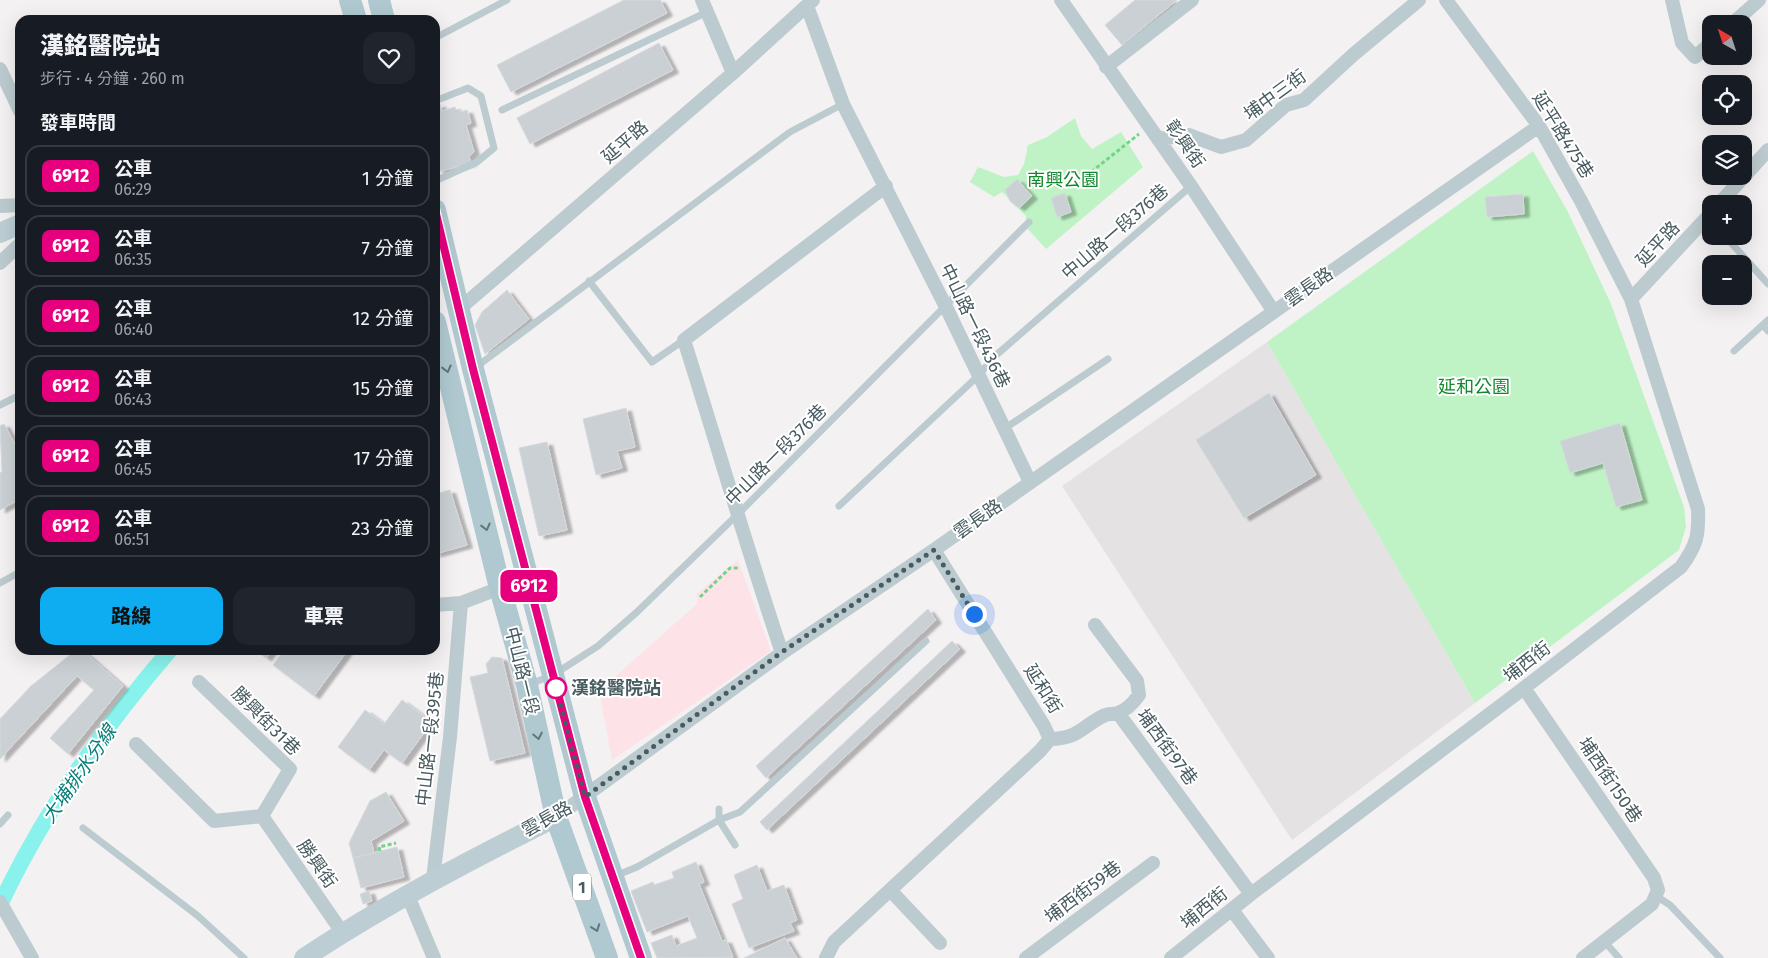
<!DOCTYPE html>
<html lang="zh-TW">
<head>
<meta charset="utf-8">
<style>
	body { margin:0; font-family:"Fira Sans","Noto Sans TC",sans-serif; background:#20242c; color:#f1f3f6; height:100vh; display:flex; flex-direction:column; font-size:19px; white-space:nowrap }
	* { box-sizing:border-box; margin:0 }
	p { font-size:16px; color:#9ea1a6 }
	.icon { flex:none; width:28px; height:28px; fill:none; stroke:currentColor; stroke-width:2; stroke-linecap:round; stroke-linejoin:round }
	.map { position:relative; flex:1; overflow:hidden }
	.panel { position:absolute; left:15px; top:15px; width:425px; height:640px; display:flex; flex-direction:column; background:#171b24; border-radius:15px; box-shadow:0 5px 20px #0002 }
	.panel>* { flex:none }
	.badge { padding:0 10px; border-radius:8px; font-size:18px; line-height:32px }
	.needle { width:32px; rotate:321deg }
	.controls { position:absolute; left:1702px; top:15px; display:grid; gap:10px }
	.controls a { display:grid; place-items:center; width:50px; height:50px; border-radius:10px; background:#171b24; box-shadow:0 5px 20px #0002; font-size:25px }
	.you { position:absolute; width:25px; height:25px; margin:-12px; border:4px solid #fff; border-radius:50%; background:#1a73e8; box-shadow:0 0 0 8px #1a73e833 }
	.map>.badge { position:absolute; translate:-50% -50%; box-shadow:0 0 0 2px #fff }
	h2 { padding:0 25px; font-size:19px; line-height:45px }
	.round { display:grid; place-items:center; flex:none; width:52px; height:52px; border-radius:15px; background:#20242c }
	.summary { display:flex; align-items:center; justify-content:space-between; height:85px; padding:0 25px }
	h1 { font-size:24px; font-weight:800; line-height:38px }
	.button { display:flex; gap:10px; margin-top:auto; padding:10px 25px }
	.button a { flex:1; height:58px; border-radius:15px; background:#0eacf1; color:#111; font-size:20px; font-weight:800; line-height:58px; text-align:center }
	.button a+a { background:#20242c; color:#f1f3f6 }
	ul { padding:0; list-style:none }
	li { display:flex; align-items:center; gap:15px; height:62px; margin:0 10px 8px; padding:0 15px; border:2px solid #363941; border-radius:15px }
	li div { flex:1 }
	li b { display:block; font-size:19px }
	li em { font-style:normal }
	li .badge { min-width:55px; font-weight:700; text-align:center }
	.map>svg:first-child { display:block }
	.education { fill:#e5e2e4 }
	.medical { fill:#fde2e7 }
	.green { fill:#bff3c5 }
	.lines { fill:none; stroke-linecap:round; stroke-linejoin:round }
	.canal { stroke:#89f2ec; stroke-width:16 }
	.building { fill:#cbd0d4; stroke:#d5d9dd; filter:url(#shadow) }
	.path { stroke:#74d38b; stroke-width:3; stroke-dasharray:4 2.5; stroke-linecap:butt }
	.lane { stroke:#bccbcf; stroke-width:7 }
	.street { stroke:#bccbcf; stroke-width:14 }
	.secondary { stroke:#bcced4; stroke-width:20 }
	.primary { stroke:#b0c9d1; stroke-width:22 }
	.oneway { stroke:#62767c }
	.line-casing { stroke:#fff; stroke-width:11 }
	.line { stroke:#e6007e; stroke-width:8 }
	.walk { stroke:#485b60; stroke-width:5; stroke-dasharray:0 9 }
	.stop-dot { fill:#fff; stroke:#e6007e; stroke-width:2.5 }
	.labels { text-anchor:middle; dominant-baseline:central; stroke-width:4; stroke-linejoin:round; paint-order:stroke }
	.shield { fill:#fff; stroke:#7f8c90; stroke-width:1 }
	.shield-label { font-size:16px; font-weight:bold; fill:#485b60 }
	.street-label { font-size:18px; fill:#485b60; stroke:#fff }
	.park-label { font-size:18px; fill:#12882e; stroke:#fff }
	.stop-label { font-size:18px; font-weight:bold; fill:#485b60; stroke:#fff; text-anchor:start }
	.water-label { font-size:19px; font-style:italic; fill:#097d77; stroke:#fff }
</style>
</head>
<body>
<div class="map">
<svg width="1768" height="958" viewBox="0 0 1768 958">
	<defs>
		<filter id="shadow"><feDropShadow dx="5.5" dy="3" stdDeviation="1" flood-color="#0004"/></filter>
	</defs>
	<rect width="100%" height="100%" fill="#f4f1f2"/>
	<path class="education" d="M1267,342L1475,703L1292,840L1062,486Z"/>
	<path class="medical" d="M738,560L771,651L612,760L599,691L698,603L696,594Z"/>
	<path class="green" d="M1075,118L1081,136L1092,149L1121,132L1143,167L1046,249L1026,227V216L1002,192L994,197L970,182L978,167L1004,177L1018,175L1024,164L1028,145L1047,137Z
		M1533,151L1568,212L1611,304L1684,507L1686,527L1679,550L1475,703L1267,342Z"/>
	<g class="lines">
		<path class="canal" d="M0,905C43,813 104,727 170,650"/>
	</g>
	<path class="building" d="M624,0H660L667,13L511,92L497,65Z
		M1135,0H1177L1122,45L1105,25Z
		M659,43L673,70L530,144L517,118Z
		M440,104L442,111L455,107L456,110L460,109L461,112L467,110L471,123L466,125L474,152L469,157L471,163L442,171L436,168L435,163V106Z
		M1017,179L1032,196L1019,208L1010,201L1005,190Z
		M1065,193L1071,212L1057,217L1051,198Z
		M1523,194L1524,214L1487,217L1485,197Z
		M507,290L529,319L485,354L475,325L482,312Z
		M1269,393L1316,475L1244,518L1196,440Z
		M626,408L635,447L617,451L622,468L596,475L583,419Z
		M1620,423L1642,500L1616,507L1603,463L1570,473L1560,441Z
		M4,424L20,453V488L17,490L20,499L0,510V473L2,472L0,426Z
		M547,442L567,530L539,536L519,448Z
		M450,490L467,545L435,554V494Z
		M928,609L936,620L766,778L756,766Z
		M952,641L960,649L767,830L760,822Z
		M76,650H82L123,686L68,754L50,738L94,690L77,676L0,759V719L31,686Z
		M256,650H272L266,658Z
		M284,650H348L314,696L273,665Z
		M492,657L502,658L525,753L490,761L470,677L488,673L486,664Z
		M402,700L432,722L402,763L384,750L369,770L338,747L365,710L384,724Z
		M386,792L404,821L371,841L374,853L353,858L349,843L370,801Z
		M397,847L404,877L361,888L353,858Z
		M696,862L704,882L699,884L722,941L726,940L733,957L657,958L651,943L672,935L676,946L697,938L688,916L647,932L631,891L653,882L654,885L674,878L672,872Z
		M757,865L767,891L784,885L797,920L790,923L794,931L749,948L732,904L743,899L734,875Z
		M369,891L372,901L363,904L360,894Z
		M785,938L797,958H744Z"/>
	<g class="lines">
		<path class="path" d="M1081,180L1139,134
			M700,597L730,568H740
			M380,851L379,847L396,843"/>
		<path class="lane" d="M435,38L507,0
			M435,101L468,88L481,96L494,148L477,162L435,181
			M502,110L705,13
			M1725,236L1768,284
			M589,281L652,362L684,340
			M1763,325L1768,331
			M1734,351L1768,320
			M476,367L790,132L843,104
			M0,405L20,395
			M1004,429L1108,359
			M839,506L978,376L994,357L1191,186
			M0,583L20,572
			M530,684L553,675L598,646L637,612L739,513L1029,222
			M719,809V820L740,812L926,641
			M0,824L8,815
			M83,828L198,916L244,958
			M615,876L637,867L719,820L735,845
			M1656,896L1670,905L1720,958
			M1605,942L1619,958"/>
		<path class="street" d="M702,0L733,73
			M1061,0L1191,186L1274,312
			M1672,0L1682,43L1695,57L1711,43
			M807,6L843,104L946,307L1030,482
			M1732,24L1759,0
			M1106,67L1192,0
			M0,69L20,111
			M1158,139L1189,135L1221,147L1246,140L1286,105L1304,100L1354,54L1419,0
			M1719,204L1768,150
			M0,206L20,205
			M0,263L20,244
			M1631,299L1711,213
			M458,310L733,73L813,0
			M435,605L461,603L500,588
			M782,653C747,549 717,444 684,340L886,186
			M199,682L290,769L262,816
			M1524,688L1654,878L1658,890L1652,904L1583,958
			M1118,713L1251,894
			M1050,739C1079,738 1080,728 1103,716C1108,713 1113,715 1118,713C1127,710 1134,702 1139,695L1137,681L1095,625
			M136,744L214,821L262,816
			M262,816L342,932
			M556,817L782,653L934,550L1539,126
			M433,879L450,737L461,603
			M891,891L940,943
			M408,896L434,958
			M0,902L32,958
			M1232,910L1268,958
			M826,958L834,942L1040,751L1050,739L1044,726L934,550
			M1026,958L1153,863
			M1171,958L1251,894L1524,688L1681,567C1697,545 1699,535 1698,509L1631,299L1581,201L1539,126L1446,0"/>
		<path class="secondary" d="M0,233L20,224
			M304,958C384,905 470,860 556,817"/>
		<path class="primary" d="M350,0L356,20
			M379,0L384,20
			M435,210L473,369L585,797L641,958
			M435,322L500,588L527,685L556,817L607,958"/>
	</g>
	<defs><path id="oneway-chevron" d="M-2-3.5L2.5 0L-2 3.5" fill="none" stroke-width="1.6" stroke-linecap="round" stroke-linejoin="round" transform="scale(1.25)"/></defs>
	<g class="oneway">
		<use href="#oneway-chevron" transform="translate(447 369) rotate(76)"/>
		<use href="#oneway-chevron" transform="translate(486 527) rotate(76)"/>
		<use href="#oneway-chevron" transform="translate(538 736) rotate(78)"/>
		<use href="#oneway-chevron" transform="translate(596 928) rotate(70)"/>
	</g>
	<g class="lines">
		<defs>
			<path id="line" d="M435,210L473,369L585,797L641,958"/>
		</defs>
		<use href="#line" class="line-casing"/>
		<use href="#line" class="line"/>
		<path class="walk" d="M556,688L585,797L782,652L934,550L974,614"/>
	</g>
	<circle class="stop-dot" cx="556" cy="688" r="10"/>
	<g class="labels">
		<rect class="shield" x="573" y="873.5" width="18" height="27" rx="4"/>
		<g class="shield-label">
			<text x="582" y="887">1</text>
		</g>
		<g class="street-label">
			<text transform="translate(1275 95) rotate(-36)">埔中三街</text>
			<text transform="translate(1563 135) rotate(58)">延平路475巷</text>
			<text transform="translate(625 142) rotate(-41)">延平路</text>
			<text transform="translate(1185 144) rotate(55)">彰興街</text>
			<text transform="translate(1115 232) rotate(-41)">中山路一段376巷</text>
			<text transform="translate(1658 244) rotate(-47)">延平路</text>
			<text transform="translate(1309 287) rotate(-35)">雲長路</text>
			<text transform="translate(975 326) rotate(64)">中山路一段436巷</text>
			<text transform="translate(776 455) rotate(-45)">中山路一段376巷</text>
			<text transform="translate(978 519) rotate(-35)">雲長路</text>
			<text transform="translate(1527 662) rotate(-38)">埔西街</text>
			<text transform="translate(522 671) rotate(76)">中山路一段</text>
			<text transform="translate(1043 689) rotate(58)">延和街</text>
			<text transform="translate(266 721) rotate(45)">勝興街31巷</text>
			<text transform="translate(430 739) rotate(-84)">中山路一段395巷</text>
			<text transform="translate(1167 747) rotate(54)">埔西街97巷</text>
			<text transform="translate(1610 780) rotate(56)">埔西街150巷</text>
			<text transform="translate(547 819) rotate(-29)">雲長路</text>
			<text transform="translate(317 864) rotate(55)">勝興街</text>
			<text transform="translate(1083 892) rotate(-37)">埔西街59巷</text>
			<text transform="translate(1204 908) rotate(-39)">埔西街</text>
		</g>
		<g class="park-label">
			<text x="1063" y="180">南興公園</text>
			<text x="1474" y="387">延和公園</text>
		</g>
		<g class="stop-label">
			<text x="571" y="688">漢銘醫院站</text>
		</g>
		<g class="water-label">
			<text transform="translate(79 774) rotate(-55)">大埔排水分線</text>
		</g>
	</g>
</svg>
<div class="controls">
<a><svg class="needle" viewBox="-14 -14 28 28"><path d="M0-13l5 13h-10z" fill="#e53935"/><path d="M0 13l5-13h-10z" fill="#9ea1a6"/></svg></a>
<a><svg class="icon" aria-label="locate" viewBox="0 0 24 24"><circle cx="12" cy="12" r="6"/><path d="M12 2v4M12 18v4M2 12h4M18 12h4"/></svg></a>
<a><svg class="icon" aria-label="layers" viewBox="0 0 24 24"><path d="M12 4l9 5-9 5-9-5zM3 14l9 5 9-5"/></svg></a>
<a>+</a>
<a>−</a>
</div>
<div class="you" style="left:974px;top:614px"></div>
<b class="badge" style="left:529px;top:586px;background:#e6007e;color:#fff">6912</b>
<section class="panel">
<div class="summary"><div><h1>漢銘醫院站</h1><p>步行 · 4 分鐘 · 260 m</p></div><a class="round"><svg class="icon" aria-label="heart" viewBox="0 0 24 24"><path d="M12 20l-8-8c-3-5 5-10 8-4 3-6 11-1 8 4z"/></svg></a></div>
<h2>發車時間</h2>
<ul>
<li><span class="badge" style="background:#e6007e;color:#fff">6912</span><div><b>公車</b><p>06:29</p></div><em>1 分鐘</em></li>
<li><span class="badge" style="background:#e6007e;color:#fff">6912</span><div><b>公車</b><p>06:35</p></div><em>7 分鐘</em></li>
<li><span class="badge" style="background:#e6007e;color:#fff">6912</span><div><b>公車</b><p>06:40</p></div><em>12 分鐘</em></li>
<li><span class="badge" style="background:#e6007e;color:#fff">6912</span><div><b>公車</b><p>06:43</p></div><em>15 分鐘</em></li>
<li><span class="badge" style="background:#e6007e;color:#fff">6912</span><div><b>公車</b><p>06:45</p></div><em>17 分鐘</em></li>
<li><span class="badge" style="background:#e6007e;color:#fff">6912</span><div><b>公車</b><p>06:51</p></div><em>23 分鐘</em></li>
</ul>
<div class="button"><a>路線</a><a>車票</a></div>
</section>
</div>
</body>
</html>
